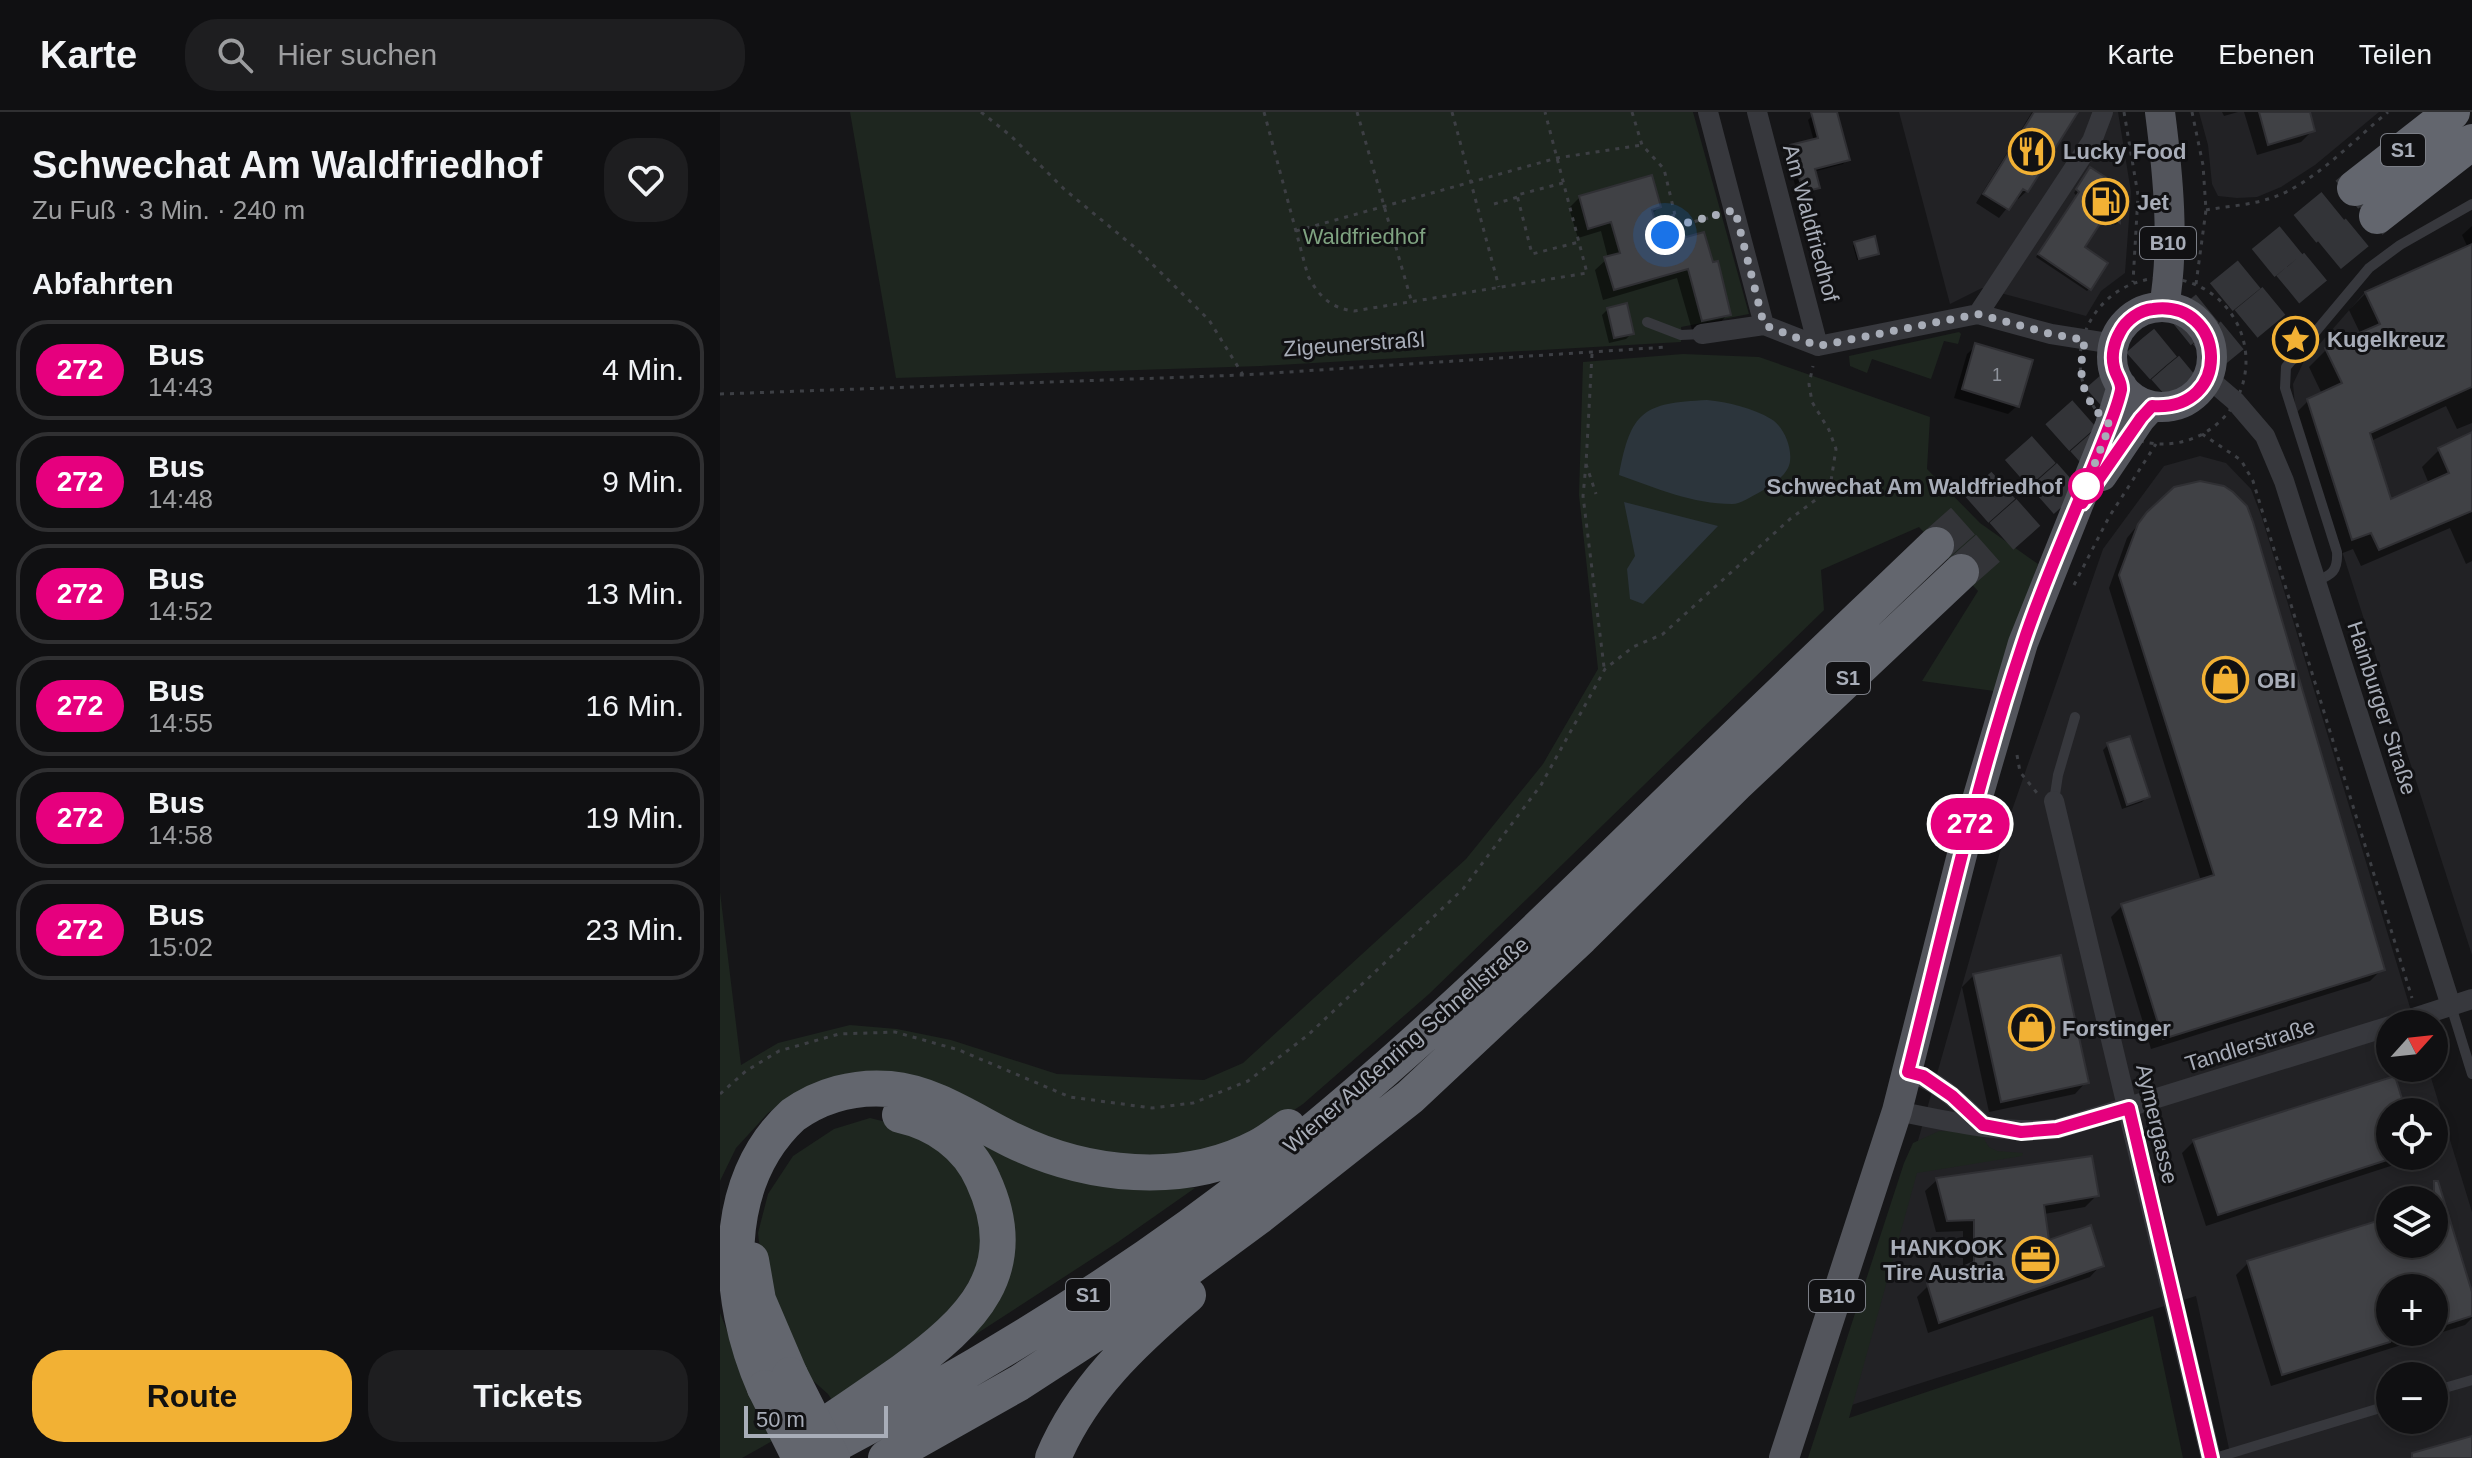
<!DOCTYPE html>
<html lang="de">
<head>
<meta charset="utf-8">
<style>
	body { margin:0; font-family:Arial,sans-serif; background:#1e1e20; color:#f1f3f6; height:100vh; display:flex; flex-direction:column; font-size:30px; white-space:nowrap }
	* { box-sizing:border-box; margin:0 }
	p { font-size:26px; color:#9c9d9f }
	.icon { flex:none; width:44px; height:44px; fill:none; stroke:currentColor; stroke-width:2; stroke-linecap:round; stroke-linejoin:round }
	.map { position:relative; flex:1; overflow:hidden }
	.sheet { display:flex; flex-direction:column; background:#101012; width:720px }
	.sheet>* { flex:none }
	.badge { padding:0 16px; border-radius:26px; font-size:28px; line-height:52px }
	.needle { width:52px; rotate:63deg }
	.fabs { position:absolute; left:1656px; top:898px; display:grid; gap:16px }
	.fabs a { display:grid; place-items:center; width:72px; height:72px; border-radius:50%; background:#101012; box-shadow:0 4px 12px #0003,0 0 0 2px #303032; font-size:40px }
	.scale { position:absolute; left:24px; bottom:20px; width:144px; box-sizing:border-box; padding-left:8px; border:4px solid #a8adb8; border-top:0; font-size:22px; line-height:28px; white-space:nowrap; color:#a8adb8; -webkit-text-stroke:6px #111113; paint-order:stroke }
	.you { position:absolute; width:40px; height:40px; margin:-20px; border:6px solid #fff; border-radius:50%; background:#1a73e8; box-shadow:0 0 0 12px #1a73e833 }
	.map>.badge { position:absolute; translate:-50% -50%; box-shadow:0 0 0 4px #fff }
	h2 { padding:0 32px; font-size:30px; line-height:72px }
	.round { display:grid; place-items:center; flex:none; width:84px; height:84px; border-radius:32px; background:#1e1e20 }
	.head { display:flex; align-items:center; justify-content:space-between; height:136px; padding:0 32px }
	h1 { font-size:38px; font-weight:800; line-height:60px }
	.action { display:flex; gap:16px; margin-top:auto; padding:16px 32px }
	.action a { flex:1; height:92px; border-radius:32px; background:#f2b134; color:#111; font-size:32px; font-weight:800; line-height:92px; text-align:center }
	.action a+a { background:#1e1e20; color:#f1f3f6 }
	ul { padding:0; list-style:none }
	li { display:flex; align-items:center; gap:24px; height:100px; margin:0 16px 12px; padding:0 16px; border:4px solid #303032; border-radius:32px }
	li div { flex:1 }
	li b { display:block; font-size:30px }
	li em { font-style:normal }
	li .badge { min-width:88px; font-weight:700; text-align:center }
	header { display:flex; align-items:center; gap:48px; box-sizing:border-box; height:112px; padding:0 40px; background:#101012; border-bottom:2px solid #303032 }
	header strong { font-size:38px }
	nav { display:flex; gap:44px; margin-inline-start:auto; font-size:28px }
	.search { width:560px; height:72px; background:#1e1e20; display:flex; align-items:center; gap:20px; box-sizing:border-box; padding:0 28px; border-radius:32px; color:#9c9d9f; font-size:30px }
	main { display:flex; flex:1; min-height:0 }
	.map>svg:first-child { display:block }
	.built { fill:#222225; fill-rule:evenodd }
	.green { fill:#1e261f }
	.water { fill:#2c353c }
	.shadow { fill:#0007; fill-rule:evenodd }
	.building { fill:#404145; stroke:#303034; stroke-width:2 }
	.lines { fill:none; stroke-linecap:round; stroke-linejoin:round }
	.motorway-tunnel { stroke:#333438; stroke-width:36; stroke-dasharray:36 18; stroke-linecap:butt }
	.path { stroke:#3d3f44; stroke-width:3; stroke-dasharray:4 6; stroke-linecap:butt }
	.service { stroke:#37383d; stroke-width:10 }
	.minor { stroke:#37383d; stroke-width:20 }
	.primary { stroke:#53555c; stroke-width:30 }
	.motorway { stroke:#63666e; stroke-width:36 }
	.motorway-bridge { stroke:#63666e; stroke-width:36 }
	.line-casing { stroke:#fff; stroke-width:18 }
	.line { stroke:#e6007e; stroke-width:12 }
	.walk { stroke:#a8adb8; stroke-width:8; stroke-dasharray:0 14.4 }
	.stop-dot { fill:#fff; stroke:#e6007e; stroke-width:4 }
	.labels { text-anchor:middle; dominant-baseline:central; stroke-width:6; stroke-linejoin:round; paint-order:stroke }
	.number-label { font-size:18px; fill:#8e929b }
	.shield { fill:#111113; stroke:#7b7e86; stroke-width:2 }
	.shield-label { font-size:20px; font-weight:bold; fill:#a8adb8 }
	.poi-label { font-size:22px; font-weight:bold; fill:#a8adb8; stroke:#111113; text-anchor:start }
	.street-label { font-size:22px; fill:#a8adb8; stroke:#111113 }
	.park-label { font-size:22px; fill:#7fa381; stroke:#111113 }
	.stop-label { font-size:22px; font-weight:bold; fill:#a8adb8; stroke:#111113; text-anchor:end }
</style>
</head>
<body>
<header>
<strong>Karte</strong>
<div class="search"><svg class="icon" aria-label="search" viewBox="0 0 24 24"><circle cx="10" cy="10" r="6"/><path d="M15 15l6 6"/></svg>Hier suchen</div>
<nav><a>Karte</a><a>Ebenen</a><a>Teilen</a></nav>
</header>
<main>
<section class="sheet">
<div class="head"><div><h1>Schwechat Am Waldfriedhof</h1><p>Zu Fuß · 3 Min. · 240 m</p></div><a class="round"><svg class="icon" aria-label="heart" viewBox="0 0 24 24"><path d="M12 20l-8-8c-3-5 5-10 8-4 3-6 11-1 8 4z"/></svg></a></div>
<h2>Abfahrten</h2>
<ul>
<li><span class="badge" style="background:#e6007e;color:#fff">272</span><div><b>Bus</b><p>14:43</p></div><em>4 Min.</em></li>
<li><span class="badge" style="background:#e6007e;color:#fff">272</span><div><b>Bus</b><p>14:48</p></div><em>9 Min.</em></li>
<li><span class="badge" style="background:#e6007e;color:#fff">272</span><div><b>Bus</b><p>14:52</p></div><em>13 Min.</em></li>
<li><span class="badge" style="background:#e6007e;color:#fff">272</span><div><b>Bus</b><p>14:55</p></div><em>16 Min.</em></li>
<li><span class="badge" style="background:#e6007e;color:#fff">272</span><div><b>Bus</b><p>14:58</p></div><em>19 Min.</em></li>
<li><span class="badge" style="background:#e6007e;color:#fff">272</span><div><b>Bus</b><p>15:02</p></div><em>23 Min.</em></li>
</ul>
<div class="action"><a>Route</a><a>Tickets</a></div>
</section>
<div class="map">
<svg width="1752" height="1346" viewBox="0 0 1752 1346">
	<rect width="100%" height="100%" fill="#161618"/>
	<path class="built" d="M1179,0H1398L1411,80L1405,161L1381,179L1366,204L1262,176L1230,192Z
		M1479,0H1659L1595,53L1561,75L1537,85L1517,86L1498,84L1492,72L1488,33Z
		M1752,132V843L1575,293L1573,272L1583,251L1645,180Z
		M1480,344L1506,351L1531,377L1542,406L1695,912H1670V956H1708L1752,1100V1346H1511L1476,1184L1122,1296L1292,698L1383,437L1444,354ZM1670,1000H1714V1044H1670ZM1670,1088H1714V1132H1670ZM1670,1176H1714V1220H1670ZM1670,1264H1714V1308H1670Z"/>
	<path class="green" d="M130,0H973L1029,202L961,215V230L541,254L176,266Z
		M1239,220L1241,222L1238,232L1224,229L1211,267L1152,247L1147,261L1130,254L1129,244Z
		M963,242L1039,245L1210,305L1207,357L1260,411L1318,452L1274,579L1202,569L1258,479L1199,415L1101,458L1104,498L709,882L583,992L522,1033L481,1047L368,1045L229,981L81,978L48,1001L16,1036L0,1069V780L21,953L58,931L130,913L177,917L231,928L337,962L484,968L523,951L746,747L823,652L878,557L859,383L863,250Z
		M150,1006L190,1016L222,1033L263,1091L264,1147L217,1219L114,1291L108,1282L90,1266L44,1173L38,1121L48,1082L73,1044L114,1017Z
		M231,1007L409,1076H475L398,1130L247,1228L280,1170Z
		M1219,1019L1251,1020L1262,1024L1269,1035L1277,1039L1303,1041L1302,1044L1197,1061L1129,1306L1433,1204L1463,1346H1088L1184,1051L1193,1031Z
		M0,1201L32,1283L54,1328L22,1346H0Z"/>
	<path class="water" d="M987,288C1008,290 1033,296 1051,307C1065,315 1075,342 1068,356C1063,366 1049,375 1040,380C1032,384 1021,392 1012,392C973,392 936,376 899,363C911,299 923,291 987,288Z
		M904,390L998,414L923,492L910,487L907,457L915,444Z"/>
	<path class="shadow" d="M1105,0H1115L1128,47L1123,52L1093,60L1097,75L1093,80L1078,84L1066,40L1071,35L1094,29L1088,8L1093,3Z
		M1312,0H1353L1307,79L1298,87L1295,86L1279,106L1256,91Z
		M1502,0H1518L1504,4Z
		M1524,0H1588L1593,18L1581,30L1537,43Z
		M1368,60L1397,75L1398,111L1395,113L1384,102L1362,135L1370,176L1367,179L1316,145L1357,84L1354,81Z
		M860,85L939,95L931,103L940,135L983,123L1008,202L998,213L972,218L957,166L883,188L875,158L888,146L881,119L858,126L849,96Z
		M1752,114V311L1737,317L1726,294L1651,329L1670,389L1709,372L1702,355L1719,338L1752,323V449L1746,452L1730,416L1641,454L1633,437L1615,444L1571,306L1588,289L1602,282L1589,255L1606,238L1641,223L1629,198L1646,181L1748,136L1742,123Z
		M1135,132L1157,141L1137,148L1133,134Z
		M888,197L912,221L906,227L889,231L882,203Z
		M1256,234L1297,294L1288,302L1234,286L1247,242Z
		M1455,376L1662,857L1650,869L1431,937L1391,805L1402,794L1481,769L1389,476L1407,426L1431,397Z
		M1388,633L1427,685L1422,690L1402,697L1383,638Z
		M1254,863L1366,970L1355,982L1269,1000L1242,875Z
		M1674,967L1684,1000H1670V1044H1689L1683,1050L1486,1114L1462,1041L1474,1029Z
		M1217,1068L1377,1083L1365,1095L1324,1102L1328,1130L1381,1153L1370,1165L1208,1221L1197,1185L1209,1173L1243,1157V1119L1216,1120L1205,1079Z
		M1714,1093L1752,1186V1206L1745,1213L1551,1274L1516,1163L1528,1151L1670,1107V1132H1714ZM1670,1176H1714V1220H1670Z"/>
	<path class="building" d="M1091,0H1117L1130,48L1095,57L1100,76L1083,80L1070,33L1098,26Z
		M1314,0H1358L1308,80L1303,77L1289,98L1263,82Z
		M1539,0H1590L1595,19L1548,33Z
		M1370,55L1399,74L1400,111L1387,101L1365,135L1388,151L1371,178L1318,142L1359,80L1356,77Z
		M932,63L941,95L932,98L941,132L984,120L993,150L998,149L1011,203L982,209L968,157L894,178L884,145L900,141L891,110L868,117L859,84Z
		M1155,124L1159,142L1139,147L1134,130Z
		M1752,132V275L1650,321L1671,387L1729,361L1718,336L1752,320V399L1659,438L1651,421L1632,428L1587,287L1622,271L1605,236L1660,212L1645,180Z
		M907,191L914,222L894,226L887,196Z
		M1255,231L1313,248L1299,295L1242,277Z
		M1480,369L1504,374L1513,380L1527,394L1533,410L1665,858L1443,927L1401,792L1494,763L1399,463L1418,412L1427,400L1454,375Z
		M1410,624L1430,685L1407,693L1387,631Z
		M1341,843L1369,971L1281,990L1253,862Z
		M1675,964L1686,1000H1670V1047L1498,1103L1473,1028Z
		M1372,1044L1379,1084L1324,1093L1329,1128L1371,1113L1384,1154L1219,1211L1207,1171L1254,1150V1108L1227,1109L1216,1066Z
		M1714,1069H1718L1752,1180V1204L1714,1216V1176H1670V1230L1562,1263L1527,1149L1670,1105V1132H1714Z
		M1752,1324V1346H1692V1341Z"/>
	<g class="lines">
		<path class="motorway-tunnel" d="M1216,433L1434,240L1635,76
			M1241,460L1458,268L1657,104"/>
		<path class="path" d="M261,0L291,24L344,77L418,138L489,208L523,263
			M544,0L588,164C599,184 610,196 634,199L867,161L825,0
			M637,0L692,191
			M732,0L779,175
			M912,0L922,33L944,57L955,103L961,113L996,104
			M1404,0L1418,83L1413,170
			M1472,0L1483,53L1486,98L1476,172
			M843,71L797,83L812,142L859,130
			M774,92L798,85
			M1486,98C1508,94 1533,93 1554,85C1594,71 1635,27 1668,0
			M955,103L945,106L946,116L954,119L960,113
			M962,114L965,126
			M576,119L837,46L922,33
			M947,131L945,123L948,118
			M1360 249a83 83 0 1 1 166 0a83 83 0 1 1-166 0Z
			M872,242L866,352L876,382
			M0,282L523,263L947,235
			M1482,322L1521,348L1533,369L1692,886
			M866,352L863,384L884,555
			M1050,377L1111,369
			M1354,473L1389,405L1436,332
			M1297,643L1300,660L1317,681
			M0,982L26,959L59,939L119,922L175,920L239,938L350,985L432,996L473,991L528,969L588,923L743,777L821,673L885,557L913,535L943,522L1070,407L1102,383L1111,369L1116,337L1109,318L1092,290L1089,272L1093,254"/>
		<path class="service" d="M927,210L961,223L982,222
			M1596,469C1612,463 1618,459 1617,440L1565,276L1566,255L1649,156L1680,133L1752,92
			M1334,689L1338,663L1355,605
			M1731,894L1752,962
			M1714,1279L1752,1268
			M1495,1346L1670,1293"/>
		<path class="minor" d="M988,0L1044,213
			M1037,0L1098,234
			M1258,202L1372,29L1383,0
			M982,222L1044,213L1098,234L1258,202L1331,222L1394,232
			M1488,266L1515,289L1545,324L1564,369L1731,894
			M1334,689L1491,1346
			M1675,912L1752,887
			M1188,960C1218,968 1241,992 1263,1013
			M1177,999C1230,1010 1283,1022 1337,1017L1670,914"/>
		<path class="primary" d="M1440,0C1448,62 1455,133 1444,195
			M1392 245a50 50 0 1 1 100 0a50 50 0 1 1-100 0Z
			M1382,364L1421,306L1432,294
			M1064,1346L1177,999L1249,715L1303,531L1390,313L1402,274"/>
		<path class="motorway" d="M1635,76L1732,0
			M1657,104L1752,30
			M31,1148L38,1188L70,1263
			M45,1276C5,1185 0,1070 73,1003C101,983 135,974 170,977C214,981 253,1009 292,1028C366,1064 462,1075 538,1035C548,1030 558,1022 568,1015
			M91,1322C122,1302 152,1281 182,1260C251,1210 305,1159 263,1068C248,1033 216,1011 180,1003
			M89,1346C251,1262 409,1166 552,1052C683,948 806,829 926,712C1022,618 1119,526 1216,433
			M166,1346L299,1271L416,1195L538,1105L690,985L861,825L1016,672L1241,460
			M333,1346C362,1277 413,1230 468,1183"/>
		<path class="motorway-bridge" d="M70,1263L112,1346
			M45,1276L80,1346"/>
	</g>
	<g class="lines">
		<defs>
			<path id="line" d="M1362,391L1421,306L1432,294C1514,300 1507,187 1433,197C1420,198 1406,208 1400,220C1394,230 1391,244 1394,255C1395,263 1402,269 1401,278C1397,297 1388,317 1381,335C1355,401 1325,465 1303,532C1256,672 1224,817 1188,960L1203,964L1232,984L1263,1013L1301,1020L1337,1017L1409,996L1491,1346"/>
		</defs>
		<use href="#line" class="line-casing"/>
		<use href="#line" class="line"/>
		<path class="walk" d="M945,123L948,118L954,119L962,112L1015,98L1044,213L1098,234L1258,202L1331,222L1365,228C1357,265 1361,286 1390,313L1366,374"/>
	</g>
	<defs>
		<symbol id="restaurant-ring" viewBox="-11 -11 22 22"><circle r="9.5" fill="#111113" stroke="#f2b134" stroke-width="1.5"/><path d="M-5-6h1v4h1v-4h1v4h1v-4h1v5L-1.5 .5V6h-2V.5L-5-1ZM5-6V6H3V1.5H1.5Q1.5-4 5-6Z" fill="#f2b134"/></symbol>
		<symbol id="fuel-ring" viewBox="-11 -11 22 22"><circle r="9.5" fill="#111113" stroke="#f2b134" stroke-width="1.5"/><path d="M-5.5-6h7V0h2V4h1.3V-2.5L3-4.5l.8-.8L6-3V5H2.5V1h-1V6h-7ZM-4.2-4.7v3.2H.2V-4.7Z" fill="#f2b134"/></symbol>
		<symbol id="sight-ring" viewBox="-11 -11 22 22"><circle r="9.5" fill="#111113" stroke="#f2b134" stroke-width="1.5"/><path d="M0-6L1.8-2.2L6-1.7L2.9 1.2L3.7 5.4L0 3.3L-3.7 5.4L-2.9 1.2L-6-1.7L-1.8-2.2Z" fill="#f2b134"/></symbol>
		<symbol id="shop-ring" viewBox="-11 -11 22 22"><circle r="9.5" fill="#111113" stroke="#f2b134" stroke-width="1.5"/><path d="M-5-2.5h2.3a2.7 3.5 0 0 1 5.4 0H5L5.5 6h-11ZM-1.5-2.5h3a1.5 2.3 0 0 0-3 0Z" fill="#f2b134"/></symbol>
		<symbol id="office-ring" viewBox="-11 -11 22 22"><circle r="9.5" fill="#111113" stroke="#f2b134" stroke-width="1.5"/><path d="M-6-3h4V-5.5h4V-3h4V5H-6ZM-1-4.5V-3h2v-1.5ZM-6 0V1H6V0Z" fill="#f2b134"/></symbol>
	</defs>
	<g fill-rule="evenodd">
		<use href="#restaurant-ring" x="1286" y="14" width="51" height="51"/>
		<use href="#fuel-ring" x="1360" y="64" width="51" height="51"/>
		<use href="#sight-ring" x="1550" y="202" width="51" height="51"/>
		<use href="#shop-ring" x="1480" y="542" width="51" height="51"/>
		<use href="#shop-ring" x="1286" y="890" width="51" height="51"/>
		<use href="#office-ring" x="1290" y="1122" width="51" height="51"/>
	</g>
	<circle class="stop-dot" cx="1366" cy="374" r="16"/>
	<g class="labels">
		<g class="number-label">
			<text x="1277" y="263">1</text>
		</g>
		<g class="shield">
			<rect x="1661" y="22" width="44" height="32" rx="6"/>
			<rect x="1420" y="115" width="56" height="32" rx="6"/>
			<rect x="1106" y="550" width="44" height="32" rx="6"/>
			<rect x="346" y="1167" width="44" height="32" rx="6"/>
			<rect x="1089" y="1168" width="56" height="32" rx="6"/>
		</g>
		<g class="shield-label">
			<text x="1683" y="38">S1</text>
			<text x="1448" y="131">B10</text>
			<text x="1128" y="566">S1</text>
			<text x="368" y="1183">S1</text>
			<text x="1117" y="1184">B10</text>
		</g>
		<g class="poi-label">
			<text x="1343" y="39">Lucky Food</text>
			<text x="1417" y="90">Jet</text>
			<text x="1607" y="227">Kugelkreuz</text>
			<text x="1537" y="568">OBI</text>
			<text x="1342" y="916">Forstinger</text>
			<text x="1284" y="1135" text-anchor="end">HANKOOK<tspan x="1284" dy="25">Tire Austria</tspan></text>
		</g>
		<g class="street-label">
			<text transform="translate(1091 111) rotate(75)">Am Waldfriedhof</text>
			<text transform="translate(634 232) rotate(-4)">Zigeunerstraßl</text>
			<text transform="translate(1662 596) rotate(72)">Hainburger Straße</text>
			<text transform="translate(686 933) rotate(-41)">Wiener Außenring Schnellstraße</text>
			<text transform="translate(1530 933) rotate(-17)">Tandlerstraße</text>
			<text transform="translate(1437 1012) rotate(77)">Aymergasse</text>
		</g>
		<g class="park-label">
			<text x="644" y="124">Waldfriedhof</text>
		</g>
		<g class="stop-label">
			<text x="1342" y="374">Schwechat Am Waldfriedhof</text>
		</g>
	</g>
</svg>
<div class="fabs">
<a><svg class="needle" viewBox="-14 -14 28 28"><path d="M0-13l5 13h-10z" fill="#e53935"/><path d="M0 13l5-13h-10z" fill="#9c9d9f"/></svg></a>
<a><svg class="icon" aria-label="locate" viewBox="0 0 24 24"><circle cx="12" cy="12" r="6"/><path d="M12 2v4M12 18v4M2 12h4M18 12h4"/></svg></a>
<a><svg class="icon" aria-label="layers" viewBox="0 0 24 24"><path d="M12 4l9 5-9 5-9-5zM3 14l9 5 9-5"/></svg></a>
<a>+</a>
<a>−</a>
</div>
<div class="scale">50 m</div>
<div class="you" style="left:945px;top:123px"></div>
<b class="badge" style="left:1250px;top:712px;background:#e6007e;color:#fff">272</b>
</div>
</main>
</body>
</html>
